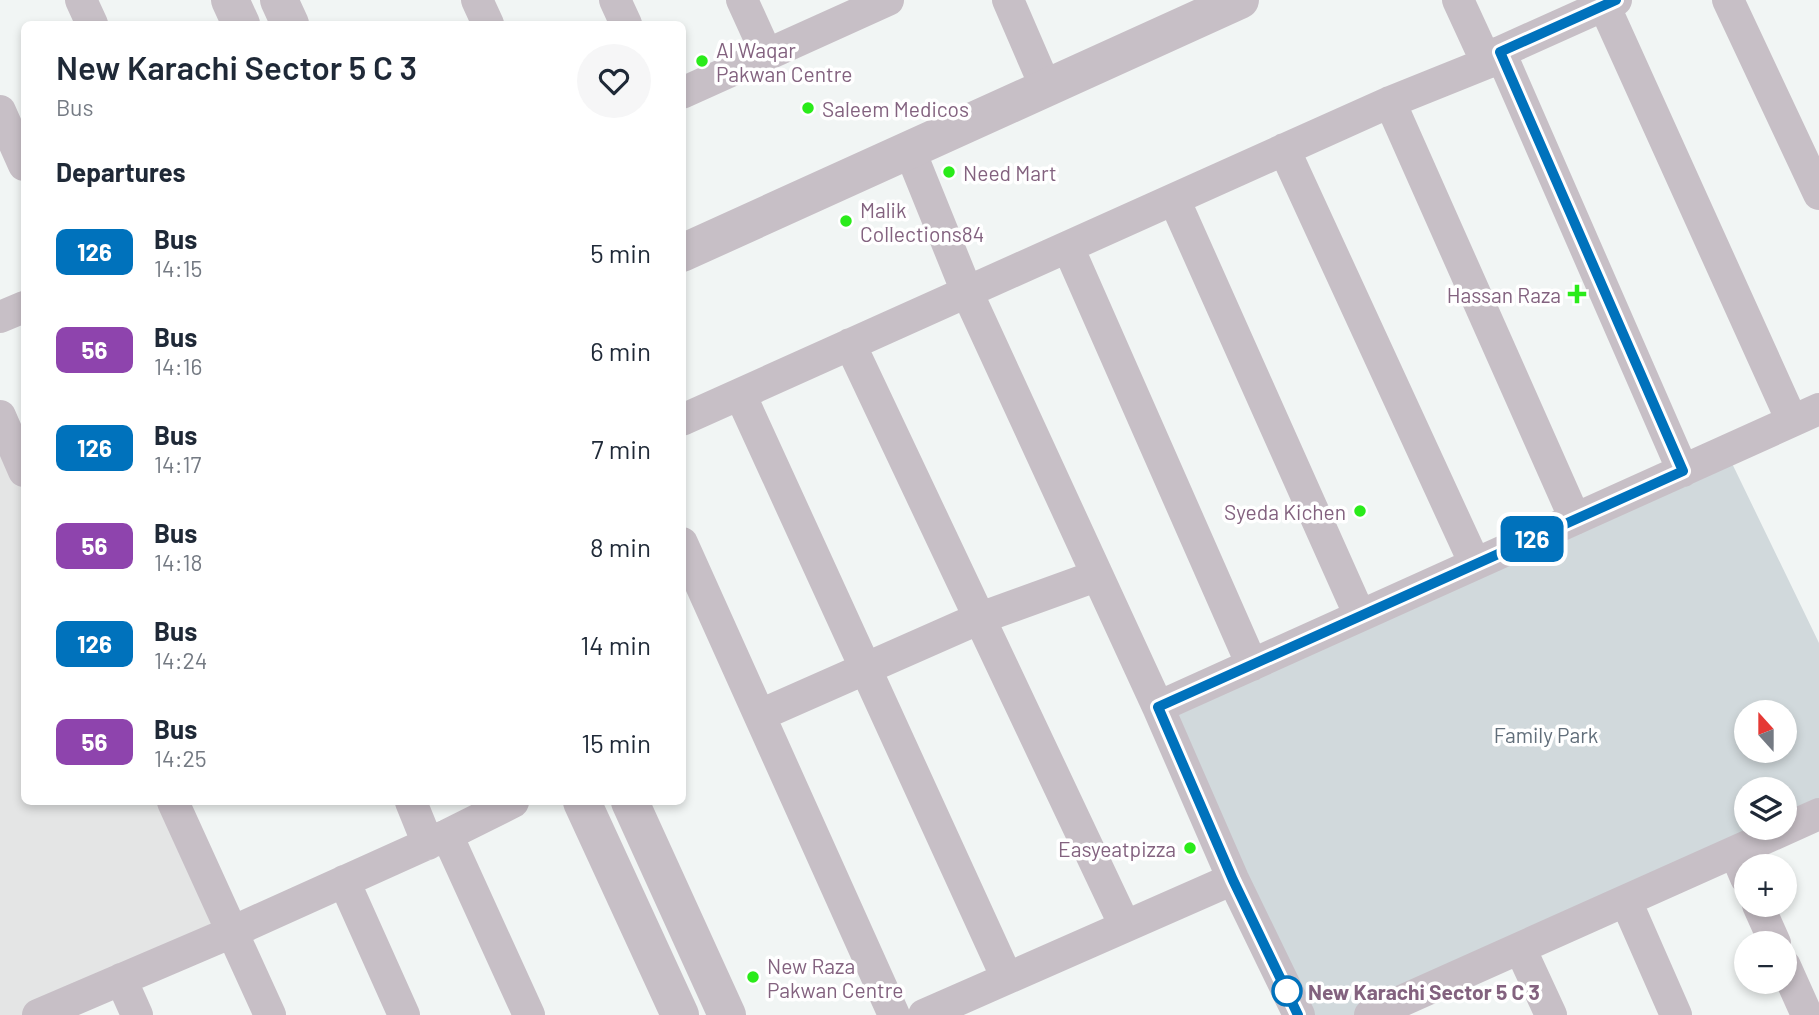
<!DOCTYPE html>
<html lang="en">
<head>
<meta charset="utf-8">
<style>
	body { margin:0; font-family:Barlow,sans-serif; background:#f6f6f7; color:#1f2937; height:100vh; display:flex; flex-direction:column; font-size:26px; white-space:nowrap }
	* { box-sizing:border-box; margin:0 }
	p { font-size:23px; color:#747a83 }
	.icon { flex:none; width:38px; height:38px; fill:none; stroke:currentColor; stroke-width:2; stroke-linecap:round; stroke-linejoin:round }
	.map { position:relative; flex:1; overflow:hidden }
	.sheet { position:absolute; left:21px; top:21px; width:665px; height:784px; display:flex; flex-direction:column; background:#fff; border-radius:10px; box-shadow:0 4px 10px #0003 }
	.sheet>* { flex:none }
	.badge { padding:0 14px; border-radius:10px; font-size:24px; line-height:46px }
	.needle { width:46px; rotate:339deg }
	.buttons { position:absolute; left:1734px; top:700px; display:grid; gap:14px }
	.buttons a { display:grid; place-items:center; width:63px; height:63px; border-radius:50%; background:#fff; box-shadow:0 4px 10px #0003; font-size:35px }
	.map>.badge { position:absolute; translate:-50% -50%; box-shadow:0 0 0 4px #fff }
	h2 { padding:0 35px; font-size:26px; line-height:63px }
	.round { display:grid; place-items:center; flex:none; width:74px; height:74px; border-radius:37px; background:#f6f6f7 }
	.head { display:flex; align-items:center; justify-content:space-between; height:119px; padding:0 35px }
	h1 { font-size:33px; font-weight:600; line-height:52px }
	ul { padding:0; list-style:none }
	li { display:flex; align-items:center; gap:21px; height:98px; padding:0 35px }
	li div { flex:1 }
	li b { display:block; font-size:26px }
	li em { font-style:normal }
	li .badge { min-width:77px; font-weight:700; text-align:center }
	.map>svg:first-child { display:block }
	.built { fill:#e4e5e5 }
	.green { fill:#d1d9dc; fill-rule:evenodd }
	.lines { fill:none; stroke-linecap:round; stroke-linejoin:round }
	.minor { stroke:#c7bfc6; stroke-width:32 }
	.tertiary { stroke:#c7bfc6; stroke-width:38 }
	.line-casing { stroke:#fff; stroke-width:16 }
	.line { stroke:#0072bc; stroke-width:10 }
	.poi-dot { fill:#2aeb1a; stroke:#fff; stroke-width:2.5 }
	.stop-dot { fill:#fff; stroke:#0072bc; stroke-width:3.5 }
	.labels { text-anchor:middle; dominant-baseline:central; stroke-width:7; stroke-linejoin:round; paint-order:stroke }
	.poi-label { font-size:21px; fill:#83627f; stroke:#fff; text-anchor:start }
	.park-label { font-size:21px; fill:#616e7a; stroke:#fff }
	.stop-label { font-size:21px; font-weight:bold; fill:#83627f; stroke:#fff; text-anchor:start }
</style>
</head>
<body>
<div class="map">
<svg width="1819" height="1015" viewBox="0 0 1819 1015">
	<rect width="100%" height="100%" fill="#f1f5f4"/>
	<path class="built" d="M0,422L24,476V802H172L231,931L37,1015H0Z"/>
	<path class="green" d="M1726,451L1819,643V815L1370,1015H1299L1158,707ZM1746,712H1785V751H1746ZM1746,789H1785V828H1746Z"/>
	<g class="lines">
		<path class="minor" d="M81,0L92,24
			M477,0L488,24
			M615,0L626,24
			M742,0L767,55
			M1008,0L1046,88
			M1458,0L1487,63
			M1728,0L1819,194
			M1604,5L1792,421
			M1500,52L1683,471
			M682,93L888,0
			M1390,102L1575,519
			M0,111L24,165
			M1284,149L1475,564
			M910,151L967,292L1158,707L1233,879L1299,1015
			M1174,199L1360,616
			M1068,247L1252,665
			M0,317L24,307
			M850,344L1125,926
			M740,394L1007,978
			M0,416L24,471
			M682,420L1390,102L1487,63L1500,52L1616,0
			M682,543L894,1015
			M1158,707L1819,409
			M760,715L980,618L1096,576
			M173,802L270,1015
			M411,802L428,844
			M447,835L529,1015
			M1735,852L1746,878
			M344,881L404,1015
			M1626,901L1676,1015
			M1758,905L1775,943
			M1520,948L1551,1015
			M1785,966L1807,1015
			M121,979L137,1015
			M38,1015L232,932L447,835L513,802
			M924,1015L1233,879
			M1370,1015L1819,814"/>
		<path class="tertiary" d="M230,0L241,24
			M279,0L290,24
			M682,253L1240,0
			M582,802L680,1015
			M630,802L727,1015"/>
	</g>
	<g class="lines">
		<defs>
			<path id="line" d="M1298,1015L1233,880L1158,707L1683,471L1500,52L1616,0"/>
		</defs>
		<use href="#line" class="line-casing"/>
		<use href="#line" class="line"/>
	</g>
	<g class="poi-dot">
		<circle cx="702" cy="61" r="7"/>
		<circle cx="808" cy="108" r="7"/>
		<circle cx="949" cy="172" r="7"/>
		<circle cx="846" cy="221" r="7"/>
		<path d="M1573.5 283.5h7v7h7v7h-7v7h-7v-7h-7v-7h7z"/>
		<circle cx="1360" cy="511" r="7"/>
		<circle cx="1190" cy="848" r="7"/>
		<circle cx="753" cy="977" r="7"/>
	</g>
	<circle class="stop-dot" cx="1287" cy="991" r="14"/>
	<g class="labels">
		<g class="poi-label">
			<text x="716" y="49">Al Waqar<tspan x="716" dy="24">Pakwan Centre</tspan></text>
			<text x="822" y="108">Saleem Medicos</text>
			<text x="963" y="172">Need Mart</text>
			<text x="860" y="209">Malik<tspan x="860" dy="24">Collections84</tspan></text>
			<text x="1561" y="294" text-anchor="end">Hassan Raza</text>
			<text x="1346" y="511" text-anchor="end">Syeda Kichen</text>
			<text x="1176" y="848" text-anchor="end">Easyeatpizza</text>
			<text x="767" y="965">New Raza<tspan x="767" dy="24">Pakwan Centre</tspan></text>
		</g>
		<g class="park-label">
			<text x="1546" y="734">Family Park</text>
		</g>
		<g class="stop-label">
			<text x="1308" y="991">New Karachi Sector 5 C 3</text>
		</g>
	</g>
</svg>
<div class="buttons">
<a><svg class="needle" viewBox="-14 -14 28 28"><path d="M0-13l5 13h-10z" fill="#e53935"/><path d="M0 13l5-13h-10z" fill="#747a83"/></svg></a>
<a><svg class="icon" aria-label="layers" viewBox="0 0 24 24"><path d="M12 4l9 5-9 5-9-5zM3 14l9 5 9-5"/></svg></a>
<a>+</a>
<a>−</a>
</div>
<b class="badge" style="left:1532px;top:539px;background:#0072bc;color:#fff">126</b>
<section class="sheet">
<div class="head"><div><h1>New Karachi Sector 5 C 3</h1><p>Bus</p></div><a class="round"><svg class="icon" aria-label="heart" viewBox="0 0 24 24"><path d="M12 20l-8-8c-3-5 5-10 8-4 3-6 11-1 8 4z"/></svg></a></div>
<h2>Departures</h2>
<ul>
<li><span class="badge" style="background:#0072bc;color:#fff">126</span><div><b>Bus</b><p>14:15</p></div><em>5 min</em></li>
<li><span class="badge" style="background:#8e44ad;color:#fff">56</span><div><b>Bus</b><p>14:16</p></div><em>6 min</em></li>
<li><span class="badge" style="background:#0072bc;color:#fff">126</span><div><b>Bus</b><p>14:17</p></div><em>7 min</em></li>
<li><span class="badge" style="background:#8e44ad;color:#fff">56</span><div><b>Bus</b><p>14:18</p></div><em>8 min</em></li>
<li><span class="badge" style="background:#0072bc;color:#fff">126</span><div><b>Bus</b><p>14:24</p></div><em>14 min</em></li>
<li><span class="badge" style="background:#8e44ad;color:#fff">56</span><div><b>Bus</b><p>14:25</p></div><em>15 min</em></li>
</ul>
</section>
</div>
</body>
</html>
